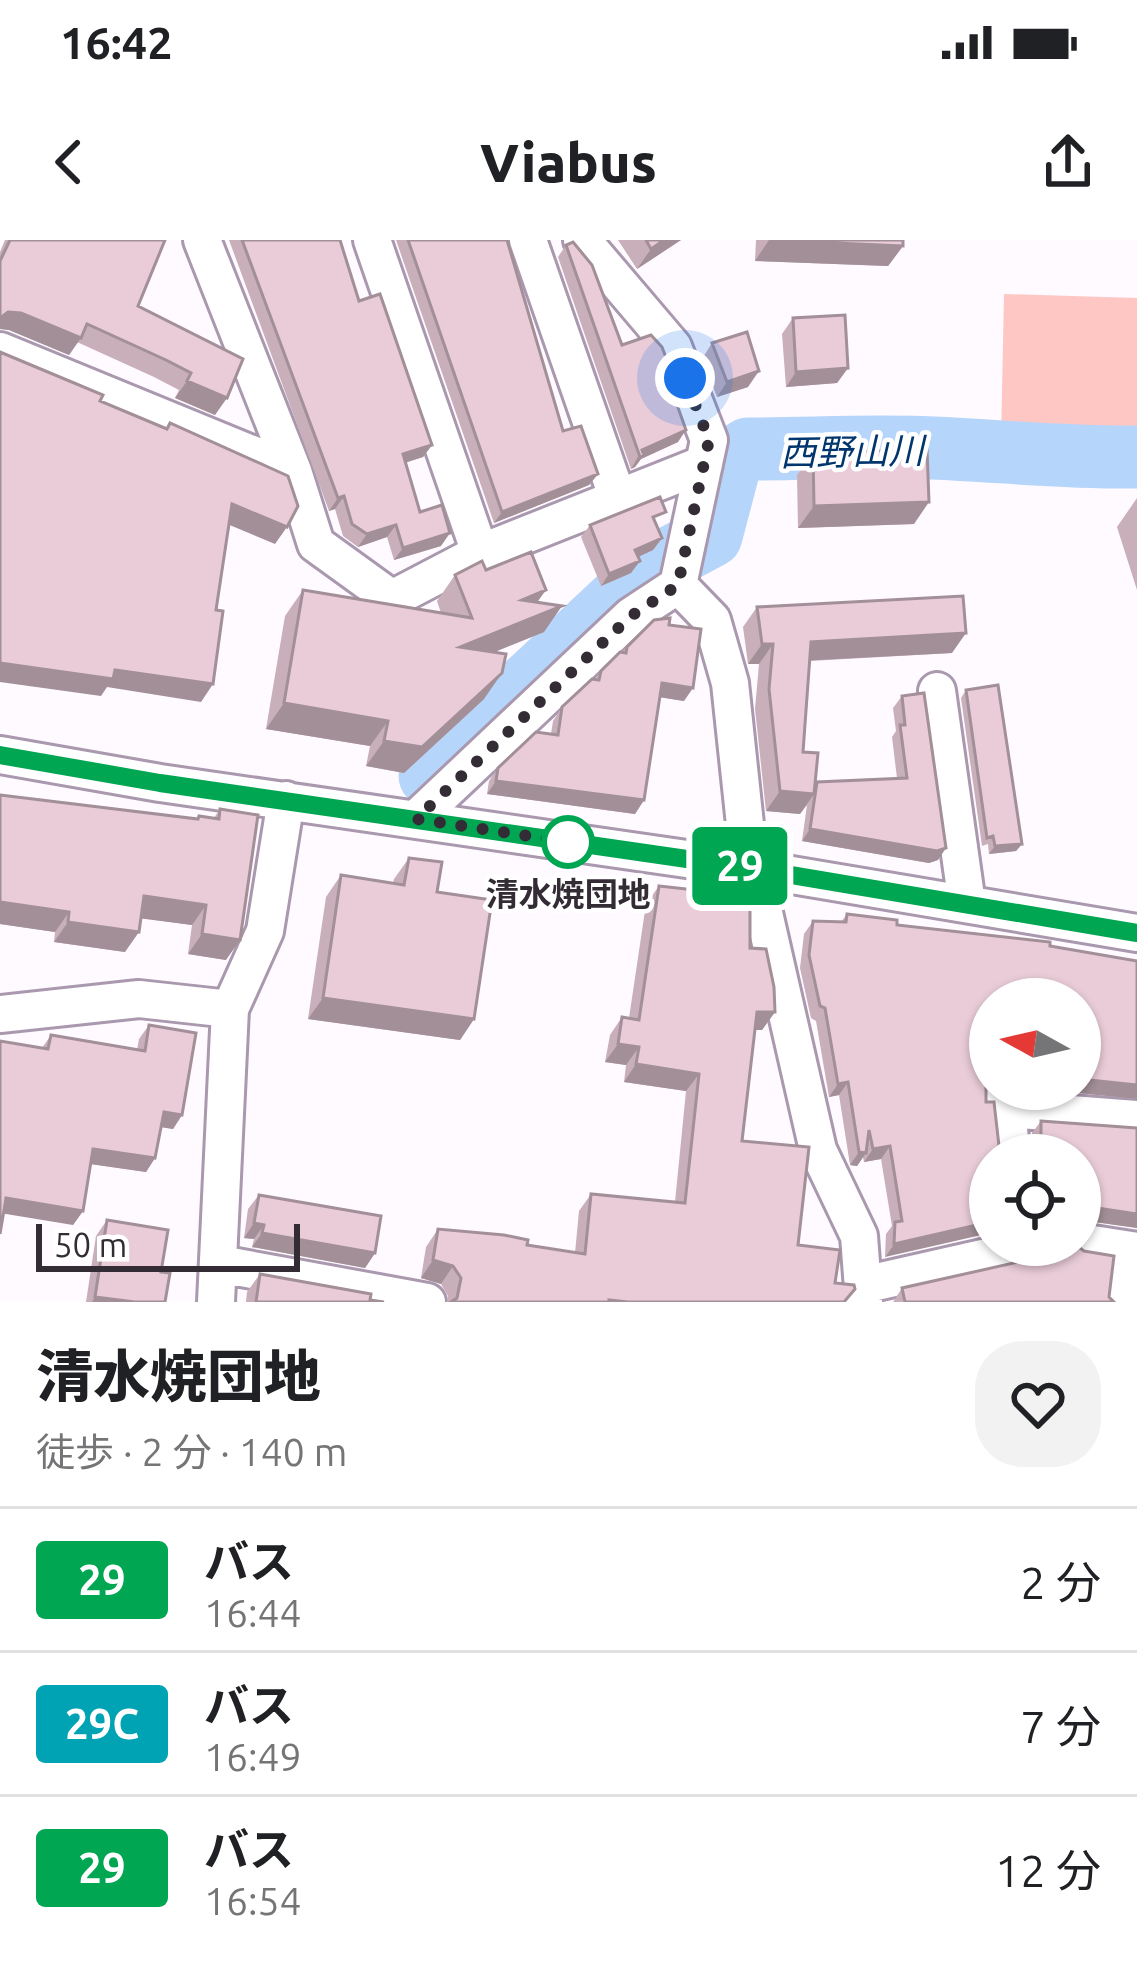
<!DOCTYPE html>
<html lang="ja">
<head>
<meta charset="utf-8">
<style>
	body { margin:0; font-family:Ubuntu,"Noto Sans JP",sans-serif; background:#f2f2f2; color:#202124; height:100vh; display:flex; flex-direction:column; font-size:45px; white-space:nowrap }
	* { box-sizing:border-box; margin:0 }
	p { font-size:39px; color:#757577 }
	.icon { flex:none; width:66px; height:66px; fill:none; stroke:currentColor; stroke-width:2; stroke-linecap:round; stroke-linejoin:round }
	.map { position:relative; height:1062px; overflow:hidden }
	.sheet { display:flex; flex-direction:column; background:#fff; flex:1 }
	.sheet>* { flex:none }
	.badge { padding:0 24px; border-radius:9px; font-size:42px; line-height:78px }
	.needle { width:78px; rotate:278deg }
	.buttons { position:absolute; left:969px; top:738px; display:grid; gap:24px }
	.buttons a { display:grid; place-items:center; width:132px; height:132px; border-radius:50%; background:#fff; box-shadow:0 3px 9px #0004; font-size:60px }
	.scale { position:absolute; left:36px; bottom:30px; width:264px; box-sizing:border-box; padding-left:12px; border:6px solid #332c35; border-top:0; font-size:33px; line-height:42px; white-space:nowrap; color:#332c35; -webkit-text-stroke:9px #fff; paint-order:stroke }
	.you { position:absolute; width:60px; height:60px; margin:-30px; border:9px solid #fff; border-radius:50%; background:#1a73e8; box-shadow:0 0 0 18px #1a73e833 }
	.map>.badge { position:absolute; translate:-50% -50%; box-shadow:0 0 0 6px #fff }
	.round { display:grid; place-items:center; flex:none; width:126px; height:126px; border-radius:48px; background:#f2f2f2 }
	.overview { display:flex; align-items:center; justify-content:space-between; height:204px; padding:0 36px }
	h1 { font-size:57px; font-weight:800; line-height:90px }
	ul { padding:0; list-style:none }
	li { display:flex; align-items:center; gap:36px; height:144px; padding:0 36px; border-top:3px solid #e0e0e0 }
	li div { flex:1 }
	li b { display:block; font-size:45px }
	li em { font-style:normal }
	li .badge { min-width:132px; font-weight:700; text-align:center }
	.status { display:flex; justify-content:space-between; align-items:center; height:84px; padding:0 60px; background:#fff; direction:ltr }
	.status svg { height:33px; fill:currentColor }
	header { display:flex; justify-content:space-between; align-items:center; height:156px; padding:0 36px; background:#fff; font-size:54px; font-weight:800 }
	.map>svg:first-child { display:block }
	.green { fill:#fec7c3 }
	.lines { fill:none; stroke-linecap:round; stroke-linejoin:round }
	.river { stroke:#b6d5fb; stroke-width:63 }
	.minor-casing { stroke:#a998ae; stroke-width:42 }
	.minor { stroke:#fff; stroke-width:36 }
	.wall { fill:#c8afba }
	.shaded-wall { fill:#a38f97 }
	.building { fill:#e9ccd8; stroke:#a38f97; stroke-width:3 }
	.line-casing { stroke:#fff; stroke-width:27 }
	.line { stroke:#00a651; stroke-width:18 }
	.walk { stroke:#332c35; stroke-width:12; stroke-dasharray:0 21.6 }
	.stop-dot { fill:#fff; stroke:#00a651; stroke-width:6 }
	.labels { text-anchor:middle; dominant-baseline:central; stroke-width:9; stroke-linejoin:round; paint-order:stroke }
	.stop-label { font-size:33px; font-weight:bold; fill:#332c35; stroke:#fff }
	.water-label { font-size:36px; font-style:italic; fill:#00366d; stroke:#fff }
</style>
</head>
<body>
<div class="status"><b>16:42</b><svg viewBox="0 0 49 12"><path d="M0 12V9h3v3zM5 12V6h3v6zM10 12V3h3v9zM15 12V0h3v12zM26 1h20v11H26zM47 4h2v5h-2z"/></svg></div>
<header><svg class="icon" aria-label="back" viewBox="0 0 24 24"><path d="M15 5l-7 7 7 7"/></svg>Viabus<svg class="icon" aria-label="share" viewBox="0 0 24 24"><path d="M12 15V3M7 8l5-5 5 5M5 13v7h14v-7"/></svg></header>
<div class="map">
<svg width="1137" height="1062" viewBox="0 0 1137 1062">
	<rect width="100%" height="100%" fill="#fefaff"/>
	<path class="green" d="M1004,54L1137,58V211L1001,201Z"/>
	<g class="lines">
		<path class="river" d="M430,536L653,327L711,296L731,220L748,209C810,209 871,205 933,208C1001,211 1068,218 1137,217"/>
		<defs>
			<path id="minor" d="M372,0L480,313
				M528,0L618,259
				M0,111L293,231L202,0
				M293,231L316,304L392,359L480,313L704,224
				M678,345L712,380L730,443L746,594L818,910L859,996L864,1062
				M937,451L967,664
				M0,515L160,543L756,629L1137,693
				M416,579L631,376L678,345L709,200L673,107L582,0
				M0,774L139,759L230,769
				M1004,849L1012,915
				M1007,869L1137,879
				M1080,1002L1137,1011
				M220,1024L427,1062
				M863,1045L1040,1005
				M216,1062L230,769L265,691L286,560
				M1121,1062L1132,1010"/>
		</defs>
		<use href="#minor" class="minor-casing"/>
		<use href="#minor" class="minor"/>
	</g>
	<path class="wall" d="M5,0H165L138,66L243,119L215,175L175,158L179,150L154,137L77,102L69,115L9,90L0,89V12Z
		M229,0H340L359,61L432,205L423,217L405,223L420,272L441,306L394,320L387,297L358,307L343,296L335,269L329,271Z
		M396,0H507L563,191L598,234L589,245L494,283Z
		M618,0H681L637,29Z
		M756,0H903V6L888,26L755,21Z
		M566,5L622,105L677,166L678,202L641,219L635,227L631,229L558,17Z
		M793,78L848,128L837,143L786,147L782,94Z
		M712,103L748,147L717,157L702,119Z
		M813,213L914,284L798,288L797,235Z
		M1137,258V350L1117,287Z
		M656,284L662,298L653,310L638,317L631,333L601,346L581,297L590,285Z
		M486,330L537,362L544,392L494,412L484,459L404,533L366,526L370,506L266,489L285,376L303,350L441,373L437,361L455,335Z
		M757,367L952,413L810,421L803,512L815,545L897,538L892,497L896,491L893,468L902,456L938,620L929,623L802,601L807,565L800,574L766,571L755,469L759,424H748L743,387Z
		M669,385L684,461L659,457L644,560L635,574L487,554L489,541L498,528L551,494L553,481L562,467L595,440L601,431L627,407Z
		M966,450L1022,604L1016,611L989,614L988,604L982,606L961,458Z
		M0,555L196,579L199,576L214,578L220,569L226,720L188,714L192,685L141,678L125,712L54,702L55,692L0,684Z
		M409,618L437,652L474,779L460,800L308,779L326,657L341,635L393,643L394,639Z
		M659,646L750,708L775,772L762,790H755L742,901L798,1005L835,1043L846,1062H447L448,1056L441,1044L421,1038L426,1007L438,989L575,1013L579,971L591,954L675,962L686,851L624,842L626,825L605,822L610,795L622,777L629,778L646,664Z
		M847,674L897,685L1050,706L1137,801V859L1039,849H1080V759H990V810L986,809V862H994L885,1017L886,994L892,986L881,919L864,922L863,917L857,926L850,925L839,855L829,857L816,781L811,778L800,728L804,694L813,681L841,682Z
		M149,785L182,875L173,889L161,887L155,918L146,932L91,924L83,971L73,985L42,808L51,795L137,810L139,799Z
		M1041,881L1137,888V988L1082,980L1080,915H1032V893Z
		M259,955L375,1013L365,1028L252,1007L254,999L244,998L248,969Z
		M107,980L161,1032L165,1062H86L96,996Z
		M260,1034L370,1060L384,1062H246L247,1052Z
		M902,1048L1109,1057L1114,1062H893Z"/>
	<path class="shaded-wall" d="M664,0H681L637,29L651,9Z
		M769,0L903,6L888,26L755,21Z
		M8,72L21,73L81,98L69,115L9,90L0,89V78Z
		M848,128L837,143L786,147L796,132Z
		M759,131L748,147L717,157L727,142Z
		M187,141L227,158L215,175L175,158Z
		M686,190L678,202L641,219L635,227L631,229L642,210Z
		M432,205L423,217L394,226L403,214Z
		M598,234L589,245L494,283L502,272Z
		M344,256L335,269L329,271L338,258Z
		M929,262L914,284L798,288L814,266Z
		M232,264L287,287L275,304L220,281Z
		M396,285L387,297L358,307L367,294Z
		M450,293L441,306L394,320L403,308Z
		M662,298L653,310L627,322L635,310Z
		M640,321L631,333L601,346L609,334Z
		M546,350L528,375L522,360Z
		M562,366L544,392L442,433L460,407Z
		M966,393L952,413L798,421L811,402Z
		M762,404H773L759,424H748Z
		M0,423L115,430L213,444L201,462L107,447L101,456L0,442Z
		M502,433L484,459L404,533L366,526L384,501Z
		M662,443L693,448L684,461L652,456Z
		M284,463L388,481L370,506L266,489Z
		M496,541L644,560L635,574L487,554Z
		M780,551L814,554L800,574L766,571Z
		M810,589L946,608L938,620L929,623L802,601Z
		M1022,604L1016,611L989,614L995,606Z
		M144,656L206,665L192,685L130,677Z
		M0,662L69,672L55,692L0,684Z
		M68,682L139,692L125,712L54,702Z
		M202,694L240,700L226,720L188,714Z
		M323,758L474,779L460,800L308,779Z
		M757,772H775L762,790H744Z
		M618,804L639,807L626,825L605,822Z
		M636,824L699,834L686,851L624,842Z
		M1080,839L1137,845V859L1039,849H1080Z
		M848,842L839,855L829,857L838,844Z
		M164,872L182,875L173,889L154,886Z
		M890,906L881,919L864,922L873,909Z
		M93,909L155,918L146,932L83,923Z
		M859,912L866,913L857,926L850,925Z
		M6,958L83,971L73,985L0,973Z
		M1091,967L1137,974V988L1080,980V969Z
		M990,982V993L885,1017L894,1004Z
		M254,983L264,985L254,999L244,998Z
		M262,993L375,1013L365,1028L252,1007Z
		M433,1020L453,1026L441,1044L421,1038Z
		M95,1057L135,1062H92Z"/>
	<path class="building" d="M10,0H165L138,66L243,119L227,158L187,141L191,133L166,120L87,84L81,98L21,73L8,72L0,78V21Z
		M242,0H340L359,61L380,54L432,205L403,214L420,272L442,265L450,293L403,308L396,285L367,294L352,284L344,256L338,258Z
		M408,0H507L563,191L581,186L598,234L502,272Z
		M646,0H664L651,9Z
		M769,0H903V6Z
		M573,2L592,25L622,105L651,95L662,107L682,160L676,162L686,190L642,210L644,215L640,217L566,5Z
		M845,75L848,128L796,132L793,78Z
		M747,92L759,131L727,142L712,103Z
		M0,112L103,155L100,161L167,189L170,183L288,236L298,266L287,287L232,264L216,370L223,371L213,444L115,430L113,439L0,423Z
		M927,209L929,262L814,266L813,213Z
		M660,257L666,272L653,277L662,298L635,310L640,321L609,334L590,285Z
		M531,312L546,350L522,360L562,366L460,407L506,414L502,433L422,507L384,501L388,481L284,463L303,350L472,378L455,335L482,321L486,330Z
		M963,356L966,393L811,402L803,512L818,513L814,554L780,551L769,449L773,404H762L757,367Z
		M670,378L669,385L701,389L693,448L662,443L644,560L496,541L498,528L536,492L558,495L562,467L592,439L599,440L601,431L620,412L626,413L627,407L654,380Z
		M998,445L1022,604L995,606L993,596L987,598L966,450Z
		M924,453L946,608L937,611L810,589L817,542L907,538L900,485H905L902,456Z
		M0,555L198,579L199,576L219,579L220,569L258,575L240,700L202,694L206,665L144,656L139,692L68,682L69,672L0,662Z
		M409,618L442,622L437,652L492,660L474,779L323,758L341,635L404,645Z
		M659,646L750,656V708L766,709L774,747L775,772H757L742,901L809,907L798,1005L840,1010L835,1043L854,1045L855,1049L844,1062H628L609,1060V1062H451L457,1058L461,1038L453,1026L433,1020L438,989L504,995L528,1000L527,1005L585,1014L591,954L685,963L699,834L636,824L639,807L618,804L622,777L639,780Z
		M847,674L897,680V685L1050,702V706L1137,721V845L1080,839V759H990V796H986V862H994L999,906L1006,915H990V982L894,1004L895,982L902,981L890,906L873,909L869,890L866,913L859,912L848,842L838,844L825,768L820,766L809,715L813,681L846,682Z
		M149,785L196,793L182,875L164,872L155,918L93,909L83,971L6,958L0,994V801L48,809L51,795L145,811Z
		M1041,881L1137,888V974L1091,967L1080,969V915H1037L1041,912Z
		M259,955L381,976L375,1013L262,993L264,985L254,983Z
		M107,980L168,990L161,1032L170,1033L165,1062H135L95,1057Z
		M1064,1005H1076L1084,1011L1114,1016L1109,1057L1114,1062H905L902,1048L1054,1014Z
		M260,1034L371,1054L370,1060L384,1062H256Z"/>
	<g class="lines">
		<defs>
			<path id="line" d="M0,515L160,543L756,629L1137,693"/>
		</defs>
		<use href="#line" class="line-casing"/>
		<use href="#line" class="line"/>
		<path class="walk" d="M568,602L416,579L631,376L678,345L709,200L685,138"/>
	</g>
	<circle class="stop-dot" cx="568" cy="602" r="24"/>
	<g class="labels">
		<g class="stop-label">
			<text x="568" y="653">清水焼団地</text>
		</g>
		<g class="water-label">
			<text transform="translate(852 211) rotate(-1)">西野山川</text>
		</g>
	</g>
</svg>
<div class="buttons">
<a><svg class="needle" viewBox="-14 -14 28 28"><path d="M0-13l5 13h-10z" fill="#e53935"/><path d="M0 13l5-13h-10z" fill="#757577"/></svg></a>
<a><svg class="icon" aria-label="locate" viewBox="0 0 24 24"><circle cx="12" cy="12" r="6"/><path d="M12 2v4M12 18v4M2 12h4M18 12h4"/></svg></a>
</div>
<div class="scale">50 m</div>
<div class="you" style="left:685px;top:138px"></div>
<b class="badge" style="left:740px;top:626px;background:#00a651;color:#fff">29</b>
</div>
<section class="sheet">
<div class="overview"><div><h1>清水焼団地</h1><p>徒歩 · 2 分 · 140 m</p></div><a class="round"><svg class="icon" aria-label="heart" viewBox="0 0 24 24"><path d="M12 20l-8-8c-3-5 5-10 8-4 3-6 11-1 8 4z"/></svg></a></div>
<ul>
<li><span class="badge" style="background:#00a651;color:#fff">29</span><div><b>バス</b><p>16:44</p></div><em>2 分</em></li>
<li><span class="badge" style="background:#00a3b4;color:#fff">29C</span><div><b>バス</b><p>16:49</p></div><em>7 分</em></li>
<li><span class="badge" style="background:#00a651;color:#fff">29</span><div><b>バス</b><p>16:54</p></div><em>12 分</em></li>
</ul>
</section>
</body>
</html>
